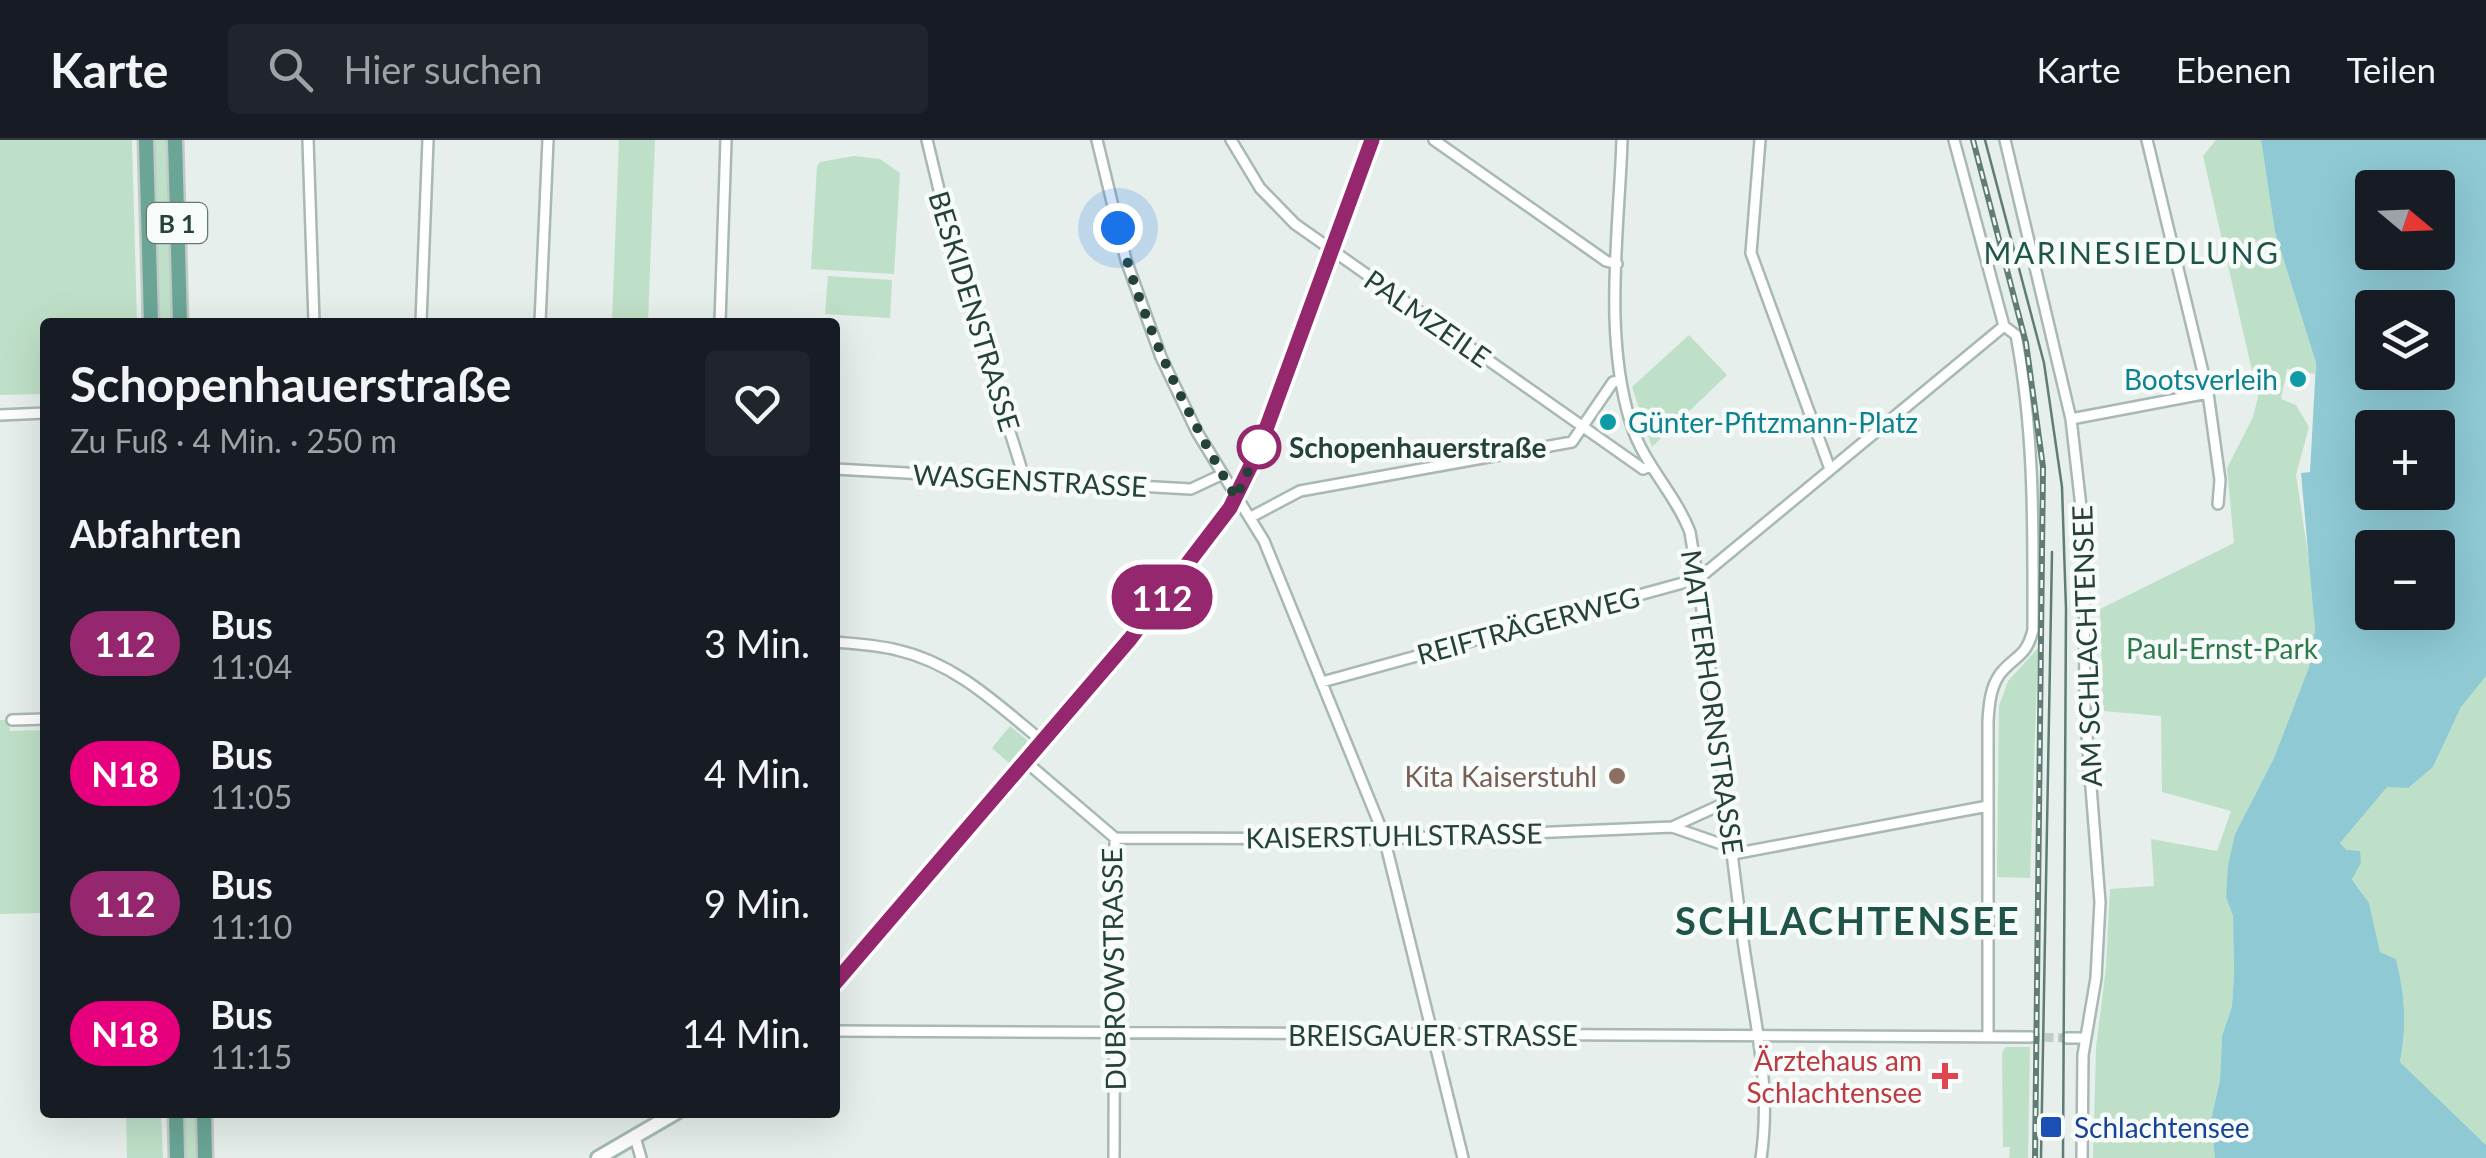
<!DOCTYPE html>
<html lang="de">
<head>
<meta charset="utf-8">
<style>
	body { margin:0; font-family:Lato,sans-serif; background:#20242c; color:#f1f3f6; height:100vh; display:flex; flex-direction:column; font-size:38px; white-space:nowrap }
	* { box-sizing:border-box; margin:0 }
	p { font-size:32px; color:#9ea1a6 }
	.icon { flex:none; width:55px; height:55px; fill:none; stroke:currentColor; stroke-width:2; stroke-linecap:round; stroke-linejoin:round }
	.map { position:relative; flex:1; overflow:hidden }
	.drawer { position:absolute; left:40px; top:178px; width:800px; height:800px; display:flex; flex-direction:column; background:#171b24; border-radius:10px; box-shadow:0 10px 40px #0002 }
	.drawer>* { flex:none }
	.badge { padding:0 20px; border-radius:32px; font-size:35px; line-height:65px }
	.needle { width:65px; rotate:109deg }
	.buttons { position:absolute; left:2355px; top:30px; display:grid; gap:20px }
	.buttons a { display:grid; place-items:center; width:100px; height:100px; border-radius:10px; background:#171b24; box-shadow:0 10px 40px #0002; font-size:50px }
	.you { position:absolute; width:50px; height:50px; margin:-25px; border:8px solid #fff; border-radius:50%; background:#1a73e8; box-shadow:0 0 0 15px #1a73e833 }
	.map>.badge { position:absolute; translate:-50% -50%; box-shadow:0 0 0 5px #fff }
	h2 { padding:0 30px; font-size:38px; line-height:90px }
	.round { display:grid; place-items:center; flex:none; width:105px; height:105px; border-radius:10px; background:#20242c }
	.head { display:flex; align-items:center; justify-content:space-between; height:170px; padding:0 30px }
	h1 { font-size:48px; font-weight:700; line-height:75px }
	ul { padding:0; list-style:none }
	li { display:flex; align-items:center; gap:30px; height:130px; padding:0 30px }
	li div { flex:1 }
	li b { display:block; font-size:38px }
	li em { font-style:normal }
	li .badge { min-width:110px; font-weight:700; text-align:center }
	header { display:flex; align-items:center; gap:60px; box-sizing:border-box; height:140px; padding:0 50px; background:#171b24; border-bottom:2px solid #363941 }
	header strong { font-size:48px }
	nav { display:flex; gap:55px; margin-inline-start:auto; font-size:35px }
	.search { width:700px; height:90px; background:#20242c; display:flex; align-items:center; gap:25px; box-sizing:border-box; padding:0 35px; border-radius:10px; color:#9ea1a6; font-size:38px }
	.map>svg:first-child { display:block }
	.green { fill:#bfe0c8 }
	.water { fill:#8ec9d4; fill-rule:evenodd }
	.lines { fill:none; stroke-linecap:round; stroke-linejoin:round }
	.minor-tunnel { stroke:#bfccc8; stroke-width:9; stroke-dasharray:9 4.5; stroke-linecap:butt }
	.minor-casing { stroke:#a8b8b2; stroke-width:14 }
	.secondary-casing { stroke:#a4bbb3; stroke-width:18 }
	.primary-casing { stroke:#c2cac8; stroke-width:19 }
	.minor { stroke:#fff; stroke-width:9 }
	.secondary { stroke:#fff; stroke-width:12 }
	.primary { stroke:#6aa596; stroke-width:14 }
	.tram { stroke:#5f7d75; stroke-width:2.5 }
	.rail-casing { stroke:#5f7d75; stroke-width:6 }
	.rail { stroke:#f7fbf9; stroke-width:2.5; stroke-dasharray:8; stroke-linecap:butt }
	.line-casing { stroke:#fff; stroke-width:22 }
	.line { stroke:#95276e; stroke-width:15 }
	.walk { stroke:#24423a; stroke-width:10; stroke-dasharray:0 18 }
	.culture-dot { fill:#0f9aa8; stroke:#f7fbf9; stroke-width:4 }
	.stop-dot { fill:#fff; stroke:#95276e; stroke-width:5 }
	.education-dot { fill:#8d6e63; stroke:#f7fbf9; stroke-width:4 }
	.health-dot { fill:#e0444e; stroke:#f7fbf9; stroke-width:4 }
	.transit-dot { fill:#1a4fb4; stroke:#f7fbf9; stroke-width:4 }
	.labels { text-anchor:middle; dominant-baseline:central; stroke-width:9; stroke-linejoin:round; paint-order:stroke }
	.shield { fill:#f7fbf9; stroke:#637a73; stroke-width:2.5 }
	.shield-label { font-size:25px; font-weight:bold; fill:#24423a }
	.street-label { font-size:28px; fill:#24423a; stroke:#f7fbf9 }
	.culture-label { font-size:28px; fill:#0d838f; stroke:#f7fbf9; text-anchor:end }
	.stop-label { font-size:28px; font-weight:bold; fill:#24423a; stroke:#f7fbf9; text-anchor:start }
	.park-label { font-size:28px; fill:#2d7a4b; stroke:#f7fbf9 }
	.education-label { font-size:28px; fill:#785e54; stroke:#f7fbf9; text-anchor:end }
	.health-label { font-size:28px; fill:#be3a42; stroke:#f7fbf9; text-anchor:end }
	.transit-label { font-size:28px; fill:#164399; stroke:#f7fbf9; text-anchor:start }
	.neighbourhood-label { font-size:30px; letter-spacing:2.5px; fill:#1f5548; stroke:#f7fbf9 }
	.district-label { font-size:38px; font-weight:bold; letter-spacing:2.5px; fill:#1f5548; stroke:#f7fbf9 }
</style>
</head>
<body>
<header>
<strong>Karte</strong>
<div class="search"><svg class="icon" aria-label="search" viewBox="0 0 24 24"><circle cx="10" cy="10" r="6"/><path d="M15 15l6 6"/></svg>Hier suchen</div>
<nav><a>Karte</a><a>Ebenen</a><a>Teilen</a></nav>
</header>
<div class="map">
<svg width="2486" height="1018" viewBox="0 0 2486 1018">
	<rect width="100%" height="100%" fill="#e6efeb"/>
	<path class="green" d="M0,0H132L137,182H45V254L0,255Z
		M150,0H170L176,182H156Z
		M619,0H655L648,182H612Z
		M2216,0H2261L2275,92L2316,223L2315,234L2287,229L2281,259L2296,265L2309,287L2296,335L2312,440L2315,489L2309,527L2274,618L2235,694L2226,757L2233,776L2234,835L2232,866L2222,896L2220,940L2211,980L2215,1018H2093L2096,908L2106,827L2110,749L2154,746L2151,699L2217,711L2231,671L2162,652L2161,576L2103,571L2100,469L2234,403L2227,328L2253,277L2258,257L2203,16Z
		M854,16L880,19L900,33L894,134L811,129L817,26L820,22Z
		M828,136L892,140L890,178L825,174Z
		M1689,195L1727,235L1652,307L1632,247Z
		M2038,508L2030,738L1997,737L1999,566L2008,541Z
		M2486,534V1005L2400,922C2407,887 2405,854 2396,819L2380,812L2369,763L2352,738L2361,723L2340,703L2387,646L2433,627L2461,567Z
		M0,580H8L10,591L45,590V773L0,774Z
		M1010,586L1028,601L1009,623L992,608Z
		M2006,907H2030L2028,1018H2009L2010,1007H2003L2002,912Z
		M126,973H161L163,1018H127Z
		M180,973H200L201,1018H182Z"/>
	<path class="water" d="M2261,0H2486V536L2461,567L2433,627L2408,648L2387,647L2340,703L2347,710L2360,711L2361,723L2352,739L2369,763L2380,812L2396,819C2405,854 2407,886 2400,922L2486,1005V1018H2215L2211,980L2220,940L2222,896L2232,866L2234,835L2233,776L2226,757L2228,726L2235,694L2274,618L2309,527L2315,489L2301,333L2310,332L2316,223L2275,92ZM2372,48H2438V112H2372ZM2372,168H2438V232H2372ZM2372,288H2438V352H2372ZM2372,408H2438V472H2372Z"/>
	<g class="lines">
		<path class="minor-tunnel" d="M2031,897L2067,898"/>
		<defs>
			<path id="minor" d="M308,0L314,182
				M927,0L954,112L1025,340
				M1097,0L1126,120L1161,217L1197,292L1264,401L1383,693L1463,1018
				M1231,0L1260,48L1295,84L1643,329L1650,326
				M1434,0L1606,121L1617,124
				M1622,0C1619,92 1603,195 1631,284C1644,325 1675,353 1690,392C1713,529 1725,669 1744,807C1754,878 1772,946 1761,1018
				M1760,0L1751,113L1830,329
				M1954,0L2004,186L2016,195C2035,294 2033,391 2033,490C2026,518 2015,515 2000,534C1990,548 1989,565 1988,581V897
				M2005,0L2071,279L2084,393L2085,570L2100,762L2096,838L2083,915L2082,1018
				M2147,0L2208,253L2220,340L2218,364
				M421,182L428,0
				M540,182L548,0
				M720,182L726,0
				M0,275L45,273
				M2071,279L2208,253
				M835,329L1191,349L1223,334
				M1251,377L1300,351L1572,302L1613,242L1620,240
				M835,502C856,504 877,505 897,510C955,523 997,564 1042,601
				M1322,542L1690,441L1704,434L2004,186
				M12,580L45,579
				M1025,621L1115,698L1114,1018
				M1672,687L1727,662
				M1115,698L1385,699L1672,687L1724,705L1732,704
				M1733,714L1988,666
				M835,891L2031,897
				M2067,898H2085
				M635,997L641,1018"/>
			<path id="secondary" d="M835,843L1129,499L1230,368L1249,334L1372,0
				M598,1018L677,972"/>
			<path id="primary" d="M146,0L151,182
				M175,0L180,182
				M176,972L177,1018
				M204,972L205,1018"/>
		</defs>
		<use href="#minor" class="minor-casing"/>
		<use href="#secondary" class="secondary-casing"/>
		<use href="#primary" class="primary-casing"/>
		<use href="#minor" class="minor"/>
		<use href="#secondary" class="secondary"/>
		<use href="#primary" class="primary"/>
		<path class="tram" d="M1985,0L2044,223L2062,347L2066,469L2063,1018
			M2041,1018L2052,412"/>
		<defs>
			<path id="rail" d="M1973,0L2026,203L2043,327L2035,1018"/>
		</defs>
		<use href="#rail" class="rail-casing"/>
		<use href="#rail" class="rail"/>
	</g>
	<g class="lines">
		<defs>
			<path id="line" d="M835,843L1130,499L1230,368L1258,311L1372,0"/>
		</defs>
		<use href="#line" class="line-casing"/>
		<use href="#line" class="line"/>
		<path class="walk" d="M1118,88C1144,189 1184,268 1236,358L1259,307"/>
	</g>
	<g class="culture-dot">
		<circle cx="2298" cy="239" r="10"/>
		<circle cx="1608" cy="282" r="10"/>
	</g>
	<circle class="stop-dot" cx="1259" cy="307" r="20"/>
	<circle class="education-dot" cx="1617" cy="636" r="10"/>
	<path class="health-dot" d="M1940 921h10v10h10v10h-10v10h-10v-10h-10v-10h10z"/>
	<rect class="transit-dot" x="2039" y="975" width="24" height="24" rx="5"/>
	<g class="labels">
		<rect class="shield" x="147" y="63" width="60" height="40" rx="8"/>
		<g class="shield-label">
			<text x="177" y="83">B 1</text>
		</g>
		<g class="street-label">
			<text transform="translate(975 171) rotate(73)">BESKIDENSTRASSE</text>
			<text transform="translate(1428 178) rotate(35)">PALMZEILE</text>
			<text transform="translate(1030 340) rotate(3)">WASGENSTRASSE</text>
			<text transform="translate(1528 485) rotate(-15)">REIFTRÄGERWEG</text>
			<text transform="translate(2086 506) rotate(-92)">AM SCHLACHTENSEE</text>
			<text transform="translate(1713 562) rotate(82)">MATTERHORNSTRASSE</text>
			<text transform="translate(1394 695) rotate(-1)">KAISERSTUHLSTRASSE</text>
			<text transform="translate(1113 829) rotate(-91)">DUBROWSTRASSE</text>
			<text x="1433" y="895">BREISGAUER STRASSE</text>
		</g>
		<g class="culture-label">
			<text x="2278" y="239">Bootsverleih</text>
			<text x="1628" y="282" text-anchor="start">Günter-Pfitzmann-Platz</text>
		</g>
		<g class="stop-label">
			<text x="1289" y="307">Schopenhauerstraße</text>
		</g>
		<g class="park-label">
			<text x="2222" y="508">Paul-Ernst-Park</text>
		</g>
		<g class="education-label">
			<text x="1597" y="636">Kita Kaiserstuhl</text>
		</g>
		<g class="health-label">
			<text x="1922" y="920">Ärztehaus am<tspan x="1922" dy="32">Schlachtensee</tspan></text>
		</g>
		<g class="transit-label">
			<text x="2074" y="987">Schlachtensee</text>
		</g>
		<g class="neighbourhood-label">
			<text x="2132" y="112">MARINESIEDLUNG</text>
		</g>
		<g class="district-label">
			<text x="1848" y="780">SCHLACHTENSEE</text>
		</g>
	</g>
</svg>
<div class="buttons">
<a><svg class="needle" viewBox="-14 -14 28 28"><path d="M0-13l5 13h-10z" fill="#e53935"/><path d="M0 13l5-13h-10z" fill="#9ea1a6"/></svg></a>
<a><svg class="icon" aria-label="layers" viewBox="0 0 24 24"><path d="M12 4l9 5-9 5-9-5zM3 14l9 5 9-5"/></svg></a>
<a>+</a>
<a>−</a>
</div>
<div class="you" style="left:1118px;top:88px"></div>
<b class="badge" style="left:1162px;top:457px;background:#95276e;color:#fff">112</b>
<section class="drawer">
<div class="head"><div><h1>Schopenhauerstraße</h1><p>Zu Fuß · 4 Min. · 250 m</p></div><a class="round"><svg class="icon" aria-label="heart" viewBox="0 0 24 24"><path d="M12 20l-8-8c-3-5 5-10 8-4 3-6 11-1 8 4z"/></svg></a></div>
<h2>Abfahrten</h2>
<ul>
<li><span class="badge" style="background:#95276e;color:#fff">112</span><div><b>Bus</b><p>11:04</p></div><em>3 Min.</em></li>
<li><span class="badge" style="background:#e6007e;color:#fff">N18</span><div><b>Bus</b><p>11:05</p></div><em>4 Min.</em></li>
<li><span class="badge" style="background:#95276e;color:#fff">112</span><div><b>Bus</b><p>11:10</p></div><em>9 Min.</em></li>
<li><span class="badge" style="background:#e6007e;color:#fff">N18</span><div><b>Bus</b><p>11:15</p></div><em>14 Min.</em></li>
</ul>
</section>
</div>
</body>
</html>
